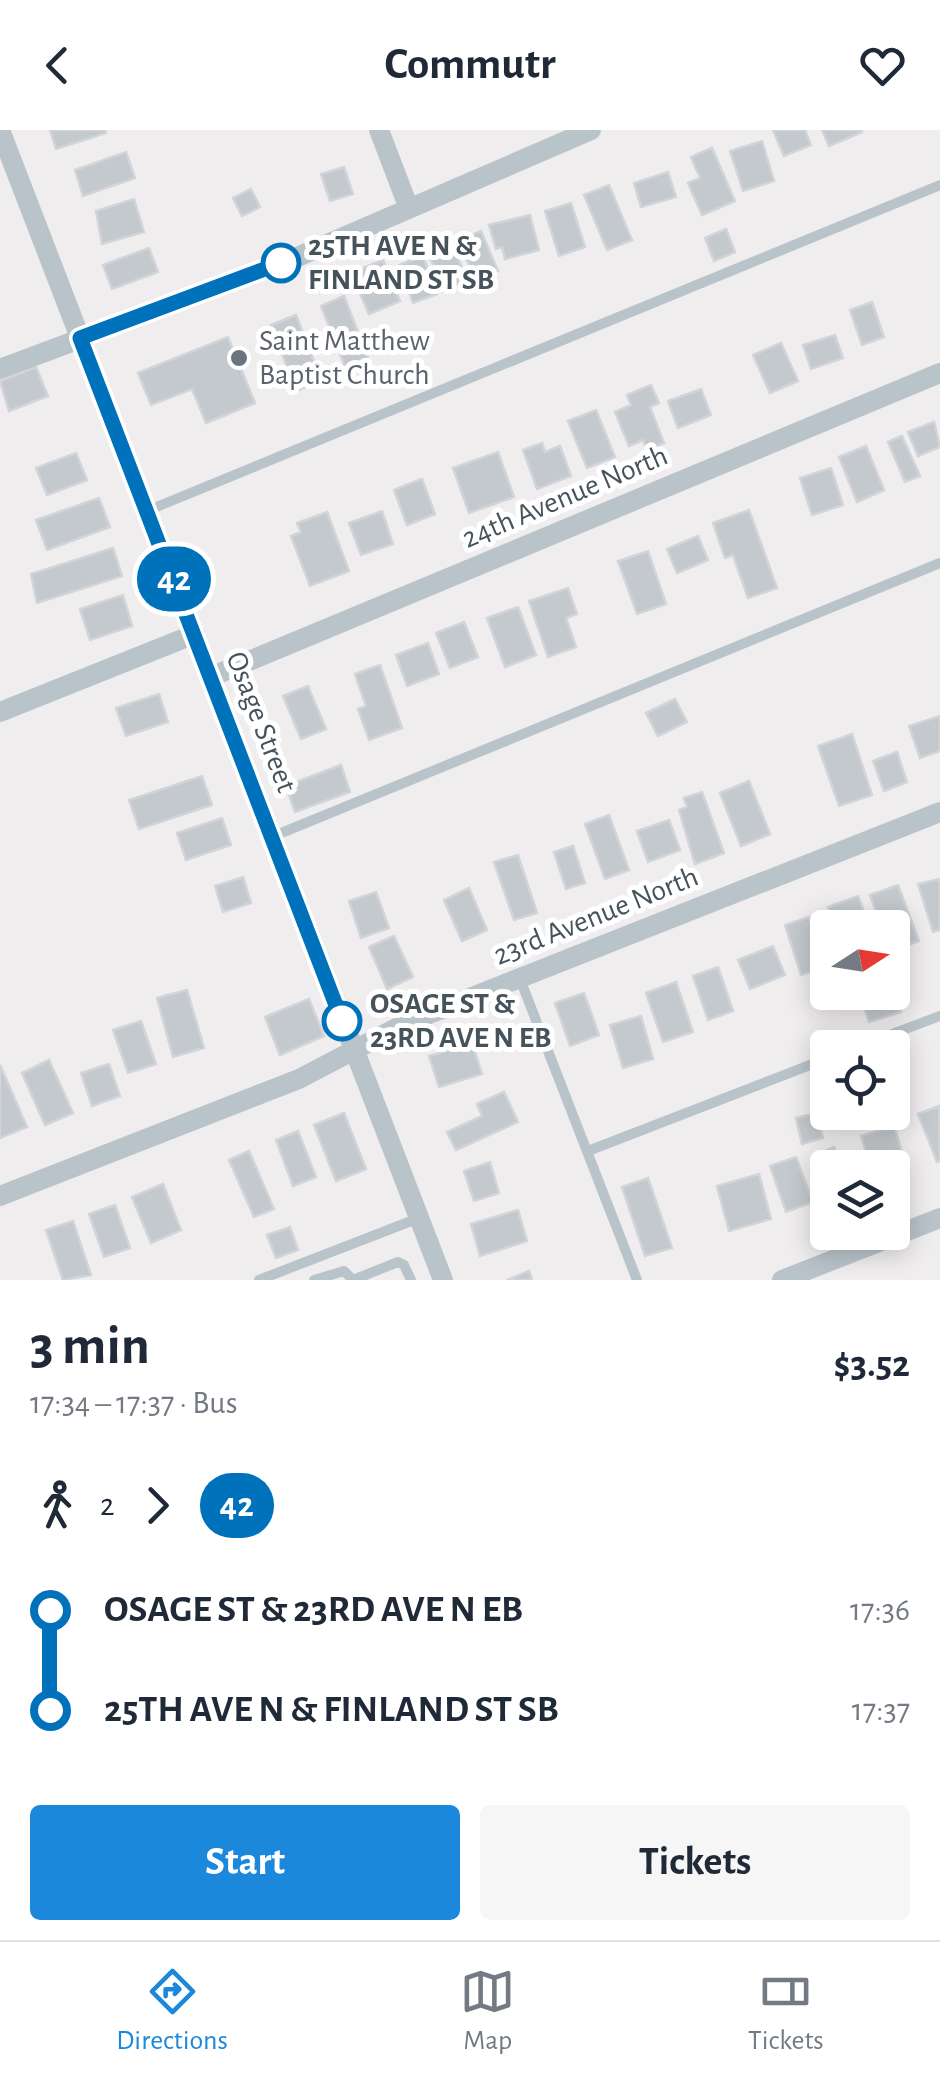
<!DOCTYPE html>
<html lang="en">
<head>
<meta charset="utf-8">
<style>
	body { margin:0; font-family:"Alegreya Sans",sans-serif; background:#f6f6f7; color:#1f2937; height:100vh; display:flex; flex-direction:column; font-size:38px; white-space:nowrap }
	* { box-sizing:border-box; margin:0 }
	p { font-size:32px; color:#747a83 }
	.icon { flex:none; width:55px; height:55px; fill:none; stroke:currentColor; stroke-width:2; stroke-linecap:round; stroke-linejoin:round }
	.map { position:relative; height:1150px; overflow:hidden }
	.details { display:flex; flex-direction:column; background:#fff; flex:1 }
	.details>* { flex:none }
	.badge { padding:0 20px; border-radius:32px; font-size:35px; line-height:65px }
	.needle { width:65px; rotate:78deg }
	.tools { position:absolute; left:810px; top:780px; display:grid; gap:20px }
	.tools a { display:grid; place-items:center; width:100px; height:100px; border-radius:10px; background:#fff; box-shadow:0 5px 25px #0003; font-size:50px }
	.map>.badge { position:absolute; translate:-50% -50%; box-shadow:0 0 0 5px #fff }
	.legs { display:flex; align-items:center; gap:15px; height:110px; padding:0 30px; font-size:32px }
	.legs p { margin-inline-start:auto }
	.headline { display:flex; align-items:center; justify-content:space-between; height:170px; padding:0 30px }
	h1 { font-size:55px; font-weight:700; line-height:75px }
	.primary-button { display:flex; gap:20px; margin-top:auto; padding:20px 30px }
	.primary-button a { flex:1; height:115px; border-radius:10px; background:#1b88dc; color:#fff; font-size:40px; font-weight:700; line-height:115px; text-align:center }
	.primary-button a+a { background:#f6f6f7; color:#1f2937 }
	ul { padding:0 30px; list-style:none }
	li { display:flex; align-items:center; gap:35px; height:100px; font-size:38px }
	li i { display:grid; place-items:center; width:15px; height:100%; margin:0 12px; background:currentColor }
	li i::after { content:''; width:25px; height:25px; margin:-12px; border:8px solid; border-radius:50%; background:#fff }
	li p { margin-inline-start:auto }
	li:first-child i { background:linear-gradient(#0000 50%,currentColor 0) }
	li:last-child i { background:linear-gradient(currentColor 50%,#0000 0) }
	header { display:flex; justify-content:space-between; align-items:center; height:130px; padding:0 30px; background:#fff; font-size:45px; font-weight:700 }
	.menu { display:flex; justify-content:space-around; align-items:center; height:140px; border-top:2px solid #e0e1e3; background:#fff; font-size:28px; color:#747a83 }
	.menu a { display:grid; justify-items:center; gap:5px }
	.menu .current { color:#1b88dc }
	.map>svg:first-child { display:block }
	.building { fill:#c4c9cd; stroke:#d1d4d9; stroke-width:2.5 }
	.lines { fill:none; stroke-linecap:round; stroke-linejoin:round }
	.service { stroke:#b9c4ca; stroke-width:10 }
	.minor { stroke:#b9c4ca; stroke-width:20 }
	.line-1-casing { stroke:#fff; stroke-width:22 }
	.line-1 { stroke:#0072bc; stroke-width:15 }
	.stop-1-dot { fill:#fff; stroke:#0072bc; stroke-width:5 }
	.worship-dot { fill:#6b7280; stroke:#fff; stroke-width:4 }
	.labels { text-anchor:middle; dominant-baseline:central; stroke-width:10; stroke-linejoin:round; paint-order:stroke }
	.stop-label { font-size:30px; font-weight:bold; fill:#46535a; stroke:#fff; text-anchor:start }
	.worship-label { font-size:30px; fill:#5b616d; stroke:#fff; text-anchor:start }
	.street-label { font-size:30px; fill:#46535a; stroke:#fff }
</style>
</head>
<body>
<header><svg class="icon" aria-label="back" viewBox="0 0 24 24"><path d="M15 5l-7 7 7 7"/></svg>Commutr<svg class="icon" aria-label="heart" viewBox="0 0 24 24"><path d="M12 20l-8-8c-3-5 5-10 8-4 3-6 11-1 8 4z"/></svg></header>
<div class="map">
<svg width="940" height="1150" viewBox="0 0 940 1150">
	<rect width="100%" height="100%" fill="#f0edee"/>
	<path class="building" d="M50,0H105L106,3L56,19Z
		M773,0H805L811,15L784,26Z
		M822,0H861L862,2L829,16Z
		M762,11L774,51L743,61L730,21Z
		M712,18L735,71L702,85L688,53L700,48L691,27Z
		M126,22L135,48L83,66L75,40Z
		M344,37L353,64L330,71L321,44Z
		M668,42L676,67L641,77L634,53Z
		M609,55L632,110L607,120L584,65Z
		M251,59L260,77L242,86L233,68Z
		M134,69L144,102L102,114L96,81Z
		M571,73L585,117L559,126L545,81Z
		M530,85L539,120L505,129L502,117L496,119L489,95Z
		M726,99L735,122L714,131L705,108Z
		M481,101L498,141L475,150L459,110Z
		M452,113L467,150L444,160L428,123Z
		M149,118L158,142L112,159L103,135Z
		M423,126L437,164L413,173L399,135Z
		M383,130L400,171L369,184L351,143Z
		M344,166L369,230L346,239L321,176Z
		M872,172L884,207L862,215L850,180Z
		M296,185L319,244L305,249L308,256L296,261L271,195Z
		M835,205L843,228L811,239L803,215Z
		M228,207L255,273L206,293L192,259L151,275L138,243Z
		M781,213L798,251L770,263L753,225Z
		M36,237L48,266L9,281L0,251Z
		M651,255L659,273L650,277L664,313L647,320L643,310L629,316L615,282L631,275L627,265Z
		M701,259L711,285L678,298L668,271Z
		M596,280L615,327L587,338L568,291Z
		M934,292L940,317L918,326L908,302Z
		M902,306L920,346L905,352L888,312Z
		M542,313L545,322L560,316L571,346L537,359L523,320Z
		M866,316L884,360L857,372L839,327Z
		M498,322L514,367L469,383L453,338Z
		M76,323L87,350L47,365L36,338Z
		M831,338L843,375L812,385L800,348Z
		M422,349L435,384L407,395L394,360Z
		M99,368L110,397L47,420L36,390Z
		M749,380L777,458L748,468L733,425L725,428L713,393Z
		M382,381L393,414L361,425L349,393Z
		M327,382L349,441L310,456L291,406L301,402L297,393Z
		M698,406L708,430L677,443L667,419Z
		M113,418L122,446L37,473L31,444Z
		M648,421L666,474L637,484L618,431Z
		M568,458L577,484L566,488L576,517L548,527L529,471Z
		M123,465L132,496L90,510L80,479Z
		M518,477L536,525L505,537L487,488Z
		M464,492L478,527L450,538L436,503Z
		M428,513L439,544L407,556L396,525Z
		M380,535L402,598L369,610L358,579L366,576L355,544Z
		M308,556L326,599L301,609L283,566Z
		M159,564L168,592L126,606L116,578Z
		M675,569L687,592L658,606L646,583Z
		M940,586V621L920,628L909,596Z
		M852,604L872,665L839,676L818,616Z
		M897,622L907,652L884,661L873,631Z
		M341,635L350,662L295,682L286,656Z
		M202,646L212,675L139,699L129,670Z
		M749,651L770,704L741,716L720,663Z
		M702,662L724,723L695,734L679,680L687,677L684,668Z
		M609,685L629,740L605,749L585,694Z
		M222,688L231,715L186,730L177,703Z
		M669,690L680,720L648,732L637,701Z
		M573,716L585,753L566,759L554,722Z
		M518,725L537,783L514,790L494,732Z
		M243,747L251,773L223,782L215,756Z
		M940,749V800L933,802L918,754Z
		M898,755L919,811L892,821V798H882L870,765Z
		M469,758L487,800L462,811L444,770Z
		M376,762L389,798L361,808L349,771Z
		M858,766L870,798H835L828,777Z
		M809,787L826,837L801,845L785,795Z
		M394,806L413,847L387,859L369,817Z
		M773,816L785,845L750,859L738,830Z
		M718,837L733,881L708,890L693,846Z
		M676,852L693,902L663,912L646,863Z
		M893,859L901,882L869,892L862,870Z
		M187,860L204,918L173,927L157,868Z
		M584,863L599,905L570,916L555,873Z
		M309,869L324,906L280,925L265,887Z
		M641,886L653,929L623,938L610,895Z
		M141,891L156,934L128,943L113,900Z
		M892,911L902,931L892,935V918H878Z
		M472,913L482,944L439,957L429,926Z
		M49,930L73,983L45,995L22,943Z
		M109,934L120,966L92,976L81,943Z
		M0,935L27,997L0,1008Z
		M504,962L518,992L456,1020L447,1002L482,986L477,974Z
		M939,976L940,1031L937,1032L918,984Z
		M344,983L366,1039L336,1051L314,995Z
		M817,983L823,1008L802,1014L796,988Z
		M894,996L908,1041L892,1046V1038H871L861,1006Z
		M298,1001L316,1047L293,1056L276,1010Z
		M834,1017L840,1032L855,1025L860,1038H828V1054L816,1025Z
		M249,1021L274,1079L254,1087L229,1030Z
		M796,1027L813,1072L786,1082L770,1036Z
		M490,1032L499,1063L474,1071L464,1041Z
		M759,1044L771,1089L729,1101L717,1056Z
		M648,1048L672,1118L645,1126L622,1057Z
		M163,1054L181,1100L151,1113L132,1067Z
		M115,1075L130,1118L104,1127L89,1084Z
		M518,1080L527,1111L480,1126L471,1094Z
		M73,1091L91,1145L63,1150L46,1100Z
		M290,1097L298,1120L276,1128L267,1105Z
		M529,1141L532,1150H507Z"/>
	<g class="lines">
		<path class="service" d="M149,380L940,55
			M274,706L940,433
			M520,849L637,1150
			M855,918L940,886
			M588,1021L828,928
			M259,1150L419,1088
			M314,1150L344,1141L353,1150
			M353,1150L398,1132L404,1135L411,1150"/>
		<path class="minor" d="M0,0L443,1150
			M379,0L408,76
			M0,239L288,131L591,0
			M213,546L940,243
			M0,582L195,504
			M0,1066L299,949L404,894L940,682
			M782,1150L940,1088"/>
	</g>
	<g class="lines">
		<defs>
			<path id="line-1" d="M281,133L80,208L342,891"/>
		</defs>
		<use href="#line-1" class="line-1-casing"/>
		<use href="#line-1" class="line-1"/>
	</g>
	<g class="stop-1-dot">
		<circle cx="281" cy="133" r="18"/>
		<circle cx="342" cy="891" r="18"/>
	</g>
	<circle class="worship-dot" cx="239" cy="228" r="10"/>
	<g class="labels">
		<g class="stop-label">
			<text x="308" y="116">25TH AVE N &amp;<tspan x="308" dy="34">FINLAND ST SB</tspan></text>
			<text x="370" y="874">OSAGE ST &amp;<tspan x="370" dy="34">23RD AVE N EB</tspan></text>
		</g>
		<g class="worship-label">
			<text x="259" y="211">Saint Matthew<tspan x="259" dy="34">Baptist Church</tspan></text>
		</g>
		<g class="street-label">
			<text transform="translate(565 367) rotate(-23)">24th Avenue North</text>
			<text transform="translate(261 592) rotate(69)">Osage Street</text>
			<text transform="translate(596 786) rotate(-22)">23rd Avenue North</text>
		</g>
	</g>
</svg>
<div class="tools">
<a><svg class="needle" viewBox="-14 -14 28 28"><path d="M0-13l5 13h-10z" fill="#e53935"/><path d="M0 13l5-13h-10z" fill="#747a83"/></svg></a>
<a><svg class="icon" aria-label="locate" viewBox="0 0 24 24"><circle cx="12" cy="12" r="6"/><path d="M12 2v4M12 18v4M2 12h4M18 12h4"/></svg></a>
<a><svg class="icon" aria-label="layers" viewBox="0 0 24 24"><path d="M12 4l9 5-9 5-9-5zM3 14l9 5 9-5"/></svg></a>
</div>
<b class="badge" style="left:174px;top:449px;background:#0072bc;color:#fff">42</b>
</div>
<section class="details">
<div class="headline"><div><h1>3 min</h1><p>17:34 – 17:37 · Bus</p></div><b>$3.52</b></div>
<div class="legs"><svg class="icon" aria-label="walk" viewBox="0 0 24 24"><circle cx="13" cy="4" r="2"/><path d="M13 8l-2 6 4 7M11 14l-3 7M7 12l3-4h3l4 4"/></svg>2<svg class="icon" aria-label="forward" viewBox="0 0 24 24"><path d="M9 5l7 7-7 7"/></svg><b class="badge" style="background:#0072bc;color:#fff">42</b></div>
<ul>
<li><i style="color:#0072bc"></i><b>OSAGE ST &amp; 23RD AVE N EB</b><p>17:36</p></li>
<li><i style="color:#0072bc"></i><b>25TH AVE N &amp; FINLAND ST SB</b><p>17:37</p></li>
</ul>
<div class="primary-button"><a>Start</a><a>Tickets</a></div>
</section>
<nav class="menu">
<a class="current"><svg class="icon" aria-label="directions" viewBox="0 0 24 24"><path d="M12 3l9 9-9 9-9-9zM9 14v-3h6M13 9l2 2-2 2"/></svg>Directions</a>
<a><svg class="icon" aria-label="map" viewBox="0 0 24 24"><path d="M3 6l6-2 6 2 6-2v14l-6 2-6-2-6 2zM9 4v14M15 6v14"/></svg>Map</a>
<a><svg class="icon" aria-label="tickets" viewBox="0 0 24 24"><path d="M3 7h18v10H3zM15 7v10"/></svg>Tickets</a>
</nav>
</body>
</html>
